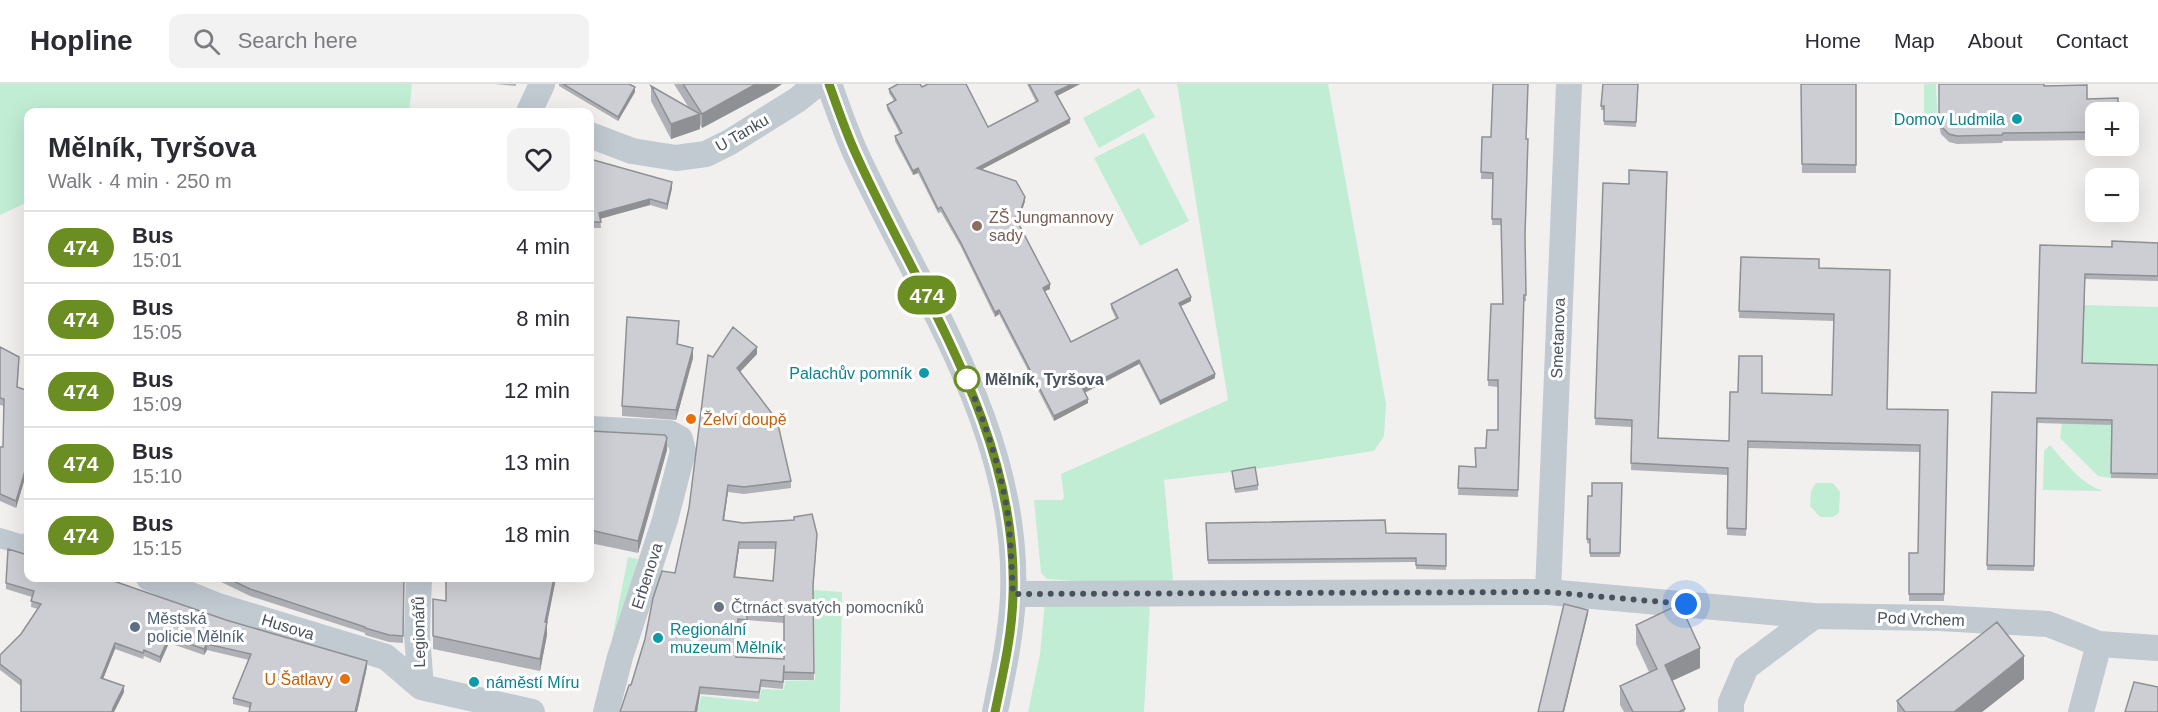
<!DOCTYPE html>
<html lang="en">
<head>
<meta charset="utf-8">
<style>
	body { margin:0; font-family:Helvetica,sans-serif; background:#f2f2f3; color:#2b2b33; height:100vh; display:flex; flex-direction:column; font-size:22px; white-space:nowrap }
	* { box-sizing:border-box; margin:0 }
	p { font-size:20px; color:#7c7c81 }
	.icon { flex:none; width:33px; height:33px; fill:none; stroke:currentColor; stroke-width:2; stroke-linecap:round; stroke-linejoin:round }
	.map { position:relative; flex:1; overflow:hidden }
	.sheet { position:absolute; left:24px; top:24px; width:570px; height:474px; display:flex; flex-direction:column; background:#fff; border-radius:12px; box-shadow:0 6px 24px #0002 }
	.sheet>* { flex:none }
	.badge { padding:0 12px; border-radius:20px; font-size:21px; line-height:39px }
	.fabs { position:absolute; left:2085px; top:18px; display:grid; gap:12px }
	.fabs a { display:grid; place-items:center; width:54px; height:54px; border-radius:12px; background:#fff; box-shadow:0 6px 24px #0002; font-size:30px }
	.you { position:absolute; width:30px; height:30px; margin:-15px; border:4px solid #fff; border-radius:50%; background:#1a73e8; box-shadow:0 0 0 9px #1a73e833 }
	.map>.badge { position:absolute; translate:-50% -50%; box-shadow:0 0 0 3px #fff }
	.round { display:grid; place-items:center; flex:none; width:63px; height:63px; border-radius:12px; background:#f2f2f3 }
	.overview { display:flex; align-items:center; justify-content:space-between; height:102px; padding:0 24px }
	h1 { font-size:28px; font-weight:700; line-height:45px }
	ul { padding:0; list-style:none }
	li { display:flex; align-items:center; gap:18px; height:72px; padding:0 24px; border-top:2px solid #e1e1e2 }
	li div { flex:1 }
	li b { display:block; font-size:22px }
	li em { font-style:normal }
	li .badge { min-width:66px; font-weight:700; text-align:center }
	header { display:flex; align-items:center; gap:36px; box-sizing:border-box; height:84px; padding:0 30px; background:#fff; border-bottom:2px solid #e1e1e2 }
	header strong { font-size:28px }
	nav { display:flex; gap:33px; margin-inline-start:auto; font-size:21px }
	.search { width:420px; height:54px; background:#f2f2f3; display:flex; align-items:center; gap:15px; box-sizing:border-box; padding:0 21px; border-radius:12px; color:#7c7c81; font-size:22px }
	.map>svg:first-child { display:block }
	.green { fill:#c0edd4 }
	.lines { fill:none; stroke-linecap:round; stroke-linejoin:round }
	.pedestrian { stroke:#c1c9d1; stroke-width:20 }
	.minor { stroke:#c1c9d1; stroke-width:26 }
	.wall { fill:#afb1b6; fill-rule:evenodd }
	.shaded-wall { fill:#8f9094 }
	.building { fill:#ccced4; stroke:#8f9094; stroke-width:1.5; fill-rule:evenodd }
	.line-casing { stroke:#fff; stroke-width:14 }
	.line { stroke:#6b8e23; stroke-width:9 }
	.walk { stroke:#48515c; stroke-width:6; stroke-dasharray:0 10.8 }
	.culture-dot { fill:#0f9aa8; stroke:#fff; stroke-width:2 }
	.education-dot { fill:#8d6e63; stroke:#fff; stroke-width:2 }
	.stop-dot { fill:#fff; stroke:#6b8e23; stroke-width:3 }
	.food-dot { fill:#e8710a; stroke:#fff; stroke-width:2 }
	.worship-dot { fill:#6b7280; stroke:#fff; stroke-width:2 }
	.service-dot { fill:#5c6f8a; stroke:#fff; stroke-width:2 }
	.labels { text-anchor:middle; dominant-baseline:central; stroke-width:6; stroke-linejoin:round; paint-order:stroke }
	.culture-label { font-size:16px; fill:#0d838f; stroke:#fff; text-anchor:end }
	.street-label { font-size:16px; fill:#48515c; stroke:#fff }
	.education-label { font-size:16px; fill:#785e54; stroke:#fff; text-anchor:start }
	.stop-label { font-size:16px; font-weight:bold; fill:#48515c; stroke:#fff; text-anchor:start }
	.food-label { font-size:16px; fill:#c56008; stroke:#fff; text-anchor:start }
	.worship-label { font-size:16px; fill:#5b616d; stroke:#fff; text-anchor:start }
	.service-label { font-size:16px; fill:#4e5e75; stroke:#fff; text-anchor:start }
</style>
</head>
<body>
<header>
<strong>Hopline</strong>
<div class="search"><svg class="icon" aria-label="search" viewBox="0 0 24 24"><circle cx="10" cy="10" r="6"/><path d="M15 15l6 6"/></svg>Search here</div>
<nav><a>Home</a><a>Map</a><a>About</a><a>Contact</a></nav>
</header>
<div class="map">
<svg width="2158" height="628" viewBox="0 0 2158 628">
	<rect width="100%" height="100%" fill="#f2f0ef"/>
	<path class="green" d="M0,0H412L409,28H28V118L0,131Z
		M1177,0H1328L1386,320L1384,352L1374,367L1248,386L1164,396L1173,495L1171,498L1157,502L1047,495L1041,489L1034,416H1062L1064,413L1061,390L1228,316Z
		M1924,0H1936L1938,41H1924Z
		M1139,4L1155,33L1099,64L1083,34Z
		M1144,49L1189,137L1140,162L1094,74Z
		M2084,221L2158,223V286L2082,295Z
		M2113,329L2111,394L2098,392L2060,354L2062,339Z
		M2050,361C2066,379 2080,399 2103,407L2043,406L2044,367Z
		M1816,399H1833L1840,408L1839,429L1833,433H1820L1810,422L1811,407Z
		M628,473L638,475L619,557L612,555Z
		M814,506L842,508L840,628H697L701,612L758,618L762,605L784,606L785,597L815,596Z
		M1045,518L1150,521L1144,628H1028L1040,570Z"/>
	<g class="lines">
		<path class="pedestrian" d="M0,454L27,462"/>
		<path class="minor" d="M829,0C837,22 845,46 855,68C920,210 1020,347 1013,512C1011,551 1003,589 995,628
			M529,28L542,0
			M590,51L632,67L676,74L706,70L730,58L797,16L817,0
			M590,345L669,349L680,355L683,367L665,436L620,573L606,628
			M27,462H28
			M149,494L218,522L386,573L421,603L532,628
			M419,494L417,551L421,603
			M1548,508L1569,0
			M1013,510L1548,508L1814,532L1939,534L2048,540L2099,560L2158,564
			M1731,628V618L1746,583L1814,532
			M2081,628L2099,560"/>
	</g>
	<path class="wall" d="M495,0H516V2Z
		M559,0H629L635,8L618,37L559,2Z
		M674,0H782L773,6L702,44L700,41V45L671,55L651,17V2L689,24Z
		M1027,0H1080L1057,12L1070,39L982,85L1025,117L1019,136L1017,137L1050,205L1045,207L1071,258L1116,235L1111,224V220L1191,217L1181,222L1215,294L1160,321L1139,280L1085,309L1088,319L1054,337L999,230L995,233L961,163L941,128L938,129L918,89L913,91L895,57V52L900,50L887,25V21L894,17L889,9V5L922,3L988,43L1036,18Z
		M1638,0L1636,43L1604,41V26H1601V22Z
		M1801,0H1856V89H1802Z
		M1939,0L2044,2L2087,15L2096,28V56L2003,57L2002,59L1957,60L1949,58L1941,50L1939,41Z
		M1482,53L1526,55L1525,155L1526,217H1524L1518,413L1458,411L1459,382L1476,383L1498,346V303L1488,302V296L1503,220L1501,141H1492L1493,95H1481Z
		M590,75L672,104L667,126L650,121L600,135L601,144H590Z
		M1603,99L1659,354L1729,357L1762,309L1832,311L1834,237L1739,234L1741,173L1819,184L1887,325L1948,326L1944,517H1909V469H1918L1920,368L1748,364L1746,452L1727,451L1728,391L1631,386L1632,343L1595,341Z
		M2158,159V197L2085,195L2083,279L2158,281V395L2111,394L2112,341L2037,339L2034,487L1987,486L1992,308L2036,309L2040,161L2112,163Z
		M679,247L678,260L693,274L676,336L622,332V322Z
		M0,263L19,280L17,303L28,310V384L16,424L0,417V363H3L4,322L0,321Z
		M757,270L740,288L791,397V404L744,410L728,408L724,436L817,457L813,507L814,596H784V589L783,605L761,603L759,615L700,610L697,628H620L631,601L675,489L689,424L713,273ZM739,465H776L773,497L735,494ZM747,536L784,539V575L736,573L738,543H747Z
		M590,347L667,366L638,469L590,459Z
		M1232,387L1258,401V406L1235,409Z
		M1622,399L1620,473H1590V460L1587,459V455L1592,412Z
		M1206,439L1386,449L1446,450V486L1416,485V478L1208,480Z
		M213,494H404L403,559L389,558L365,551V549L250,512Z
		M446,494H556L547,538V551L540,587L433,565V515L446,517Z
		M6,499L226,536L367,583L357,628H249L250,624L233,620V614L249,576L207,566L204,571L169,559L160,579L144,572L143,575L115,565L103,595L124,608L114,628H21V602L0,586V571L21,550L38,525L31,523L32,513L6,505Z
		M1636,541L1700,584L1672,597L1685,628H1624L1620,621V602L1649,588L1636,560Z
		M2024,595L1982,628H1897V617Z"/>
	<path class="shaded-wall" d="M756,0H782L773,6L702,44V30Z
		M1072,0H1080L1055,13V8Z
		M635,3V8L618,37V33Z
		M700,30V45L671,55V40Z
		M1070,35V39L977,88V84Z
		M918,84V89L913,91V87Z
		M672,98V104L667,126V120Z
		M1025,113V117L1019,136L1015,138V133Z
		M650,115V121L599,135V129Z
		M1050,200V205L1043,208V204Z
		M1191,213V217L1179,223V219Z
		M999,226V230L995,233V228Z
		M757,263V270L737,291V284Z
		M693,264V274L676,336V326Z
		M1139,276V280L1083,309V305Z
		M1215,290V294L1160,321V317Z
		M1088,315V319L1054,337V332Z
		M667,354V366L638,469V457Z
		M28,377V384L16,424V417Z
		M728,401V408L723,443V436Z
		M739,458V465L734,501V493Z
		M554,494H556L545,550V538Z
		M1588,526V530L1564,628H1563Z
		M547,538V551L540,587V575Z
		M169,553V559L160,579V573Z
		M115,559V565L101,600V594Z
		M207,560V566L204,571V565Z
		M1700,564V584L1665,600V581Z
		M2024,572V595L1982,628H1954Z
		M367,577V583L357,628H355Z
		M124,602V608L114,628H112L113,624Z
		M700,603V610L697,628H695Z"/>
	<path class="building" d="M563,0H629L635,3L618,33Z
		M683,0H756L702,30Z
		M898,0H920L922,3L928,0H966L988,43L1038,17L1029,0H1072L1055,8L1070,35L977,84L1016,97L1025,113L1019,132L1015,133L1050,200L1043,204L1071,258L1118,234L1111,220L1177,185L1191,213L1179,219L1215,290L1160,317L1139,276L1083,305L1088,315L1054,332L999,226L995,228L961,159L941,123L938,125L918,84L913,87L895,52L902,49L887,21L896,16L889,5Z
		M1493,0H1528L1526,55H1528L1525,151L1526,211H1524L1518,406L1458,404L1459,382L1476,383L1475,364H1486L1487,346H1498V296H1488L1491,220H1503L1501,135H1492L1493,89L1481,88L1482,53H1491Z
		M1603,0H1638L1636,38L1604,37V22H1601Z
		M1801,0H1856V81L1802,80Z
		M1939,0H2044V2L2087,1V15L2118,14V28H2096V48L2003,49L2002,51L1957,52L1949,50L1941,42L1939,33Z
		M651,2L700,30L671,40Z
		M590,75L672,98L667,120L650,115L599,129L601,138H590Z
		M1629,86L1667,88L1658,354L1729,357L1730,308H1738L1739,272H1762V309L1832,311L1834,230L1739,227L1741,173L1819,175V184L1890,186L1887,325L1948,326L1944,510H1909V469H1918L1920,361L1748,357L1746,445L1727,444L1728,384L1631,379L1632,336L1595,334L1603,99L1629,100Z
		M2112,157L2158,159V192L2085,190L2082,279L2158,281V390L2111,389L2112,336L2037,334L2034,482L1987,481L1992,308L2036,309L2040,161L2112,163Z
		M627,233L679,237L677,260L693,264L676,326L622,322Z
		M733,243L757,263L737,284L777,336L791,397L744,403L728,401L723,436L743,439L794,436V433L812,430L817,450L813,501L814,589L784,588V581L783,598L761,596L759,608L700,603L695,628H620L629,601H631L645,555L653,514L662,487L675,489L689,424L708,271L713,273ZM739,458H776L773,497L734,493ZM747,528L784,532V575L736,573L738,535L747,536Z
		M0,263L19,273L17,303L26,306L28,310V377L16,417L0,410V363H3L4,315L0,314Z
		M590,347L665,351L667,354L638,457L590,446Z
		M1255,383L1258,401L1235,405L1232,387Z
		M1592,399H1622L1620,469H1590V455H1587L1588,412H1592Z
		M1385,436L1386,449L1446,450V482L1416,481V474L1208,476L1206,439Z
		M8,465L28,471V494H105L226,536L367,577L355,628H249L251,619L233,614L251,570L207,560L204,565L169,553L160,573L144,566L143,569L115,559L101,594L124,602L113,624L112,628H21V596L0,580V571L21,550L41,520L31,517L34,507L6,499Z
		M227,494H404L403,552L389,551L365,544V543L250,505Z
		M446,494H554L545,538H547L540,575L433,552V515L446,517Z
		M1564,520L1588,526L1563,628H1538Z
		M1680,520L1700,564L1665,581L1685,625L1679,628H1633L1620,602L1657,585L1636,541Z
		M1997,538L2024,572L1954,628H1905L1897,617Z
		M2134,598L2158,603V628H2125Z"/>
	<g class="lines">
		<defs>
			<path id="line" d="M829,0C837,22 845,46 855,68C919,211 1019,347 1013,512C1012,551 1003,589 995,628"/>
		</defs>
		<use href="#line" class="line-casing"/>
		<use href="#line" class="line"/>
		<path class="walk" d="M967,295C981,330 995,367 1003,405C1011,439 1011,475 1013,510L1548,508L1686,520"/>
	</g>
	<g class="culture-dot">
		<circle cx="2017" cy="35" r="6"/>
		<circle cx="924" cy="289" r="6"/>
		<circle cx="658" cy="554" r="6"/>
		<circle cx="474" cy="598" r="6"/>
	</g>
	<circle class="education-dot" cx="977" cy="142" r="6"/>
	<circle class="stop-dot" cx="967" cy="295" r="12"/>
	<g class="food-dot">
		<circle cx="691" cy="335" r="6"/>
		<circle cx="345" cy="595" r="6"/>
	</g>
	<circle class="worship-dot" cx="719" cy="523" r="6"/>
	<circle class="service-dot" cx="135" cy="543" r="6"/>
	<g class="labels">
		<g class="culture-label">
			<text x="2005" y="35">Domov Ludmila</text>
			<text x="912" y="289">Palachův pomník</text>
			<text x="670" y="545" text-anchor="start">Regionální<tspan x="670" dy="18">muzeum Mělník</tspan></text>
			<text x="486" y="598" text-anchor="start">náměstí Míru</text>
		</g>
		<g class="street-label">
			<text transform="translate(742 49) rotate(-30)">U Tanku</text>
			<text transform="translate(1558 254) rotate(-88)">Smetanova</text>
			<text transform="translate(647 492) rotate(-72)">Erbenova</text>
			<text transform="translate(1921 535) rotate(2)">Pod Vrchem</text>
			<text transform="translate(288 543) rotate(17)">Husova</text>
			<text transform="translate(419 548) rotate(-91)">Legionářů</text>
		</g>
		<g class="education-label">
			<text x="989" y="133">ZŠ Jungmannovy<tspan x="989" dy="18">sady</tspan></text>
		</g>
		<g class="stop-label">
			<text x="985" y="295">Mělník, Tyršova</text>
		</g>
		<g class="food-label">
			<text x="703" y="335">Želví doupě</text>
			<text x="333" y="595" text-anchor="end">U Šatlavy</text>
		</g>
		<g class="worship-label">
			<text x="731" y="523">Čtrnáct svatých pomocníků</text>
		</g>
		<g class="service-label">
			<text x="147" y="534">Městská<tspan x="147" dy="18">policie Mělník</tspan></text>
		</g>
	</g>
</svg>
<div class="fabs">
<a>+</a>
<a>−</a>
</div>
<div class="you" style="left:1686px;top:520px"></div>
<b class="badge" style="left:927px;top:211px;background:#6b8e23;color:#fff">474</b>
<section class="sheet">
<div class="overview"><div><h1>Mělník, Tyršova</h1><p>Walk · 4 min · 250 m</p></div><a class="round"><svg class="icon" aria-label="heart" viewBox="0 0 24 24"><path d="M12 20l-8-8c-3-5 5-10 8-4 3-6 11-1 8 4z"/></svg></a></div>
<ul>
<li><span class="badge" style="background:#6b8e23;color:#fff">474</span><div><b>Bus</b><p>15:01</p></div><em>4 min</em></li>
<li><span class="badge" style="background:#6b8e23;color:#fff">474</span><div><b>Bus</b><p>15:05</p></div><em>8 min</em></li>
<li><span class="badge" style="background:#6b8e23;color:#fff">474</span><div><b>Bus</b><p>15:09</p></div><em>12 min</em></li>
<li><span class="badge" style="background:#6b8e23;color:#fff">474</span><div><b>Bus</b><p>15:10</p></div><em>13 min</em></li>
<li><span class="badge" style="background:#6b8e23;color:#fff">474</span><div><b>Bus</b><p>15:15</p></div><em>18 min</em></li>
</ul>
</section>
</div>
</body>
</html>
